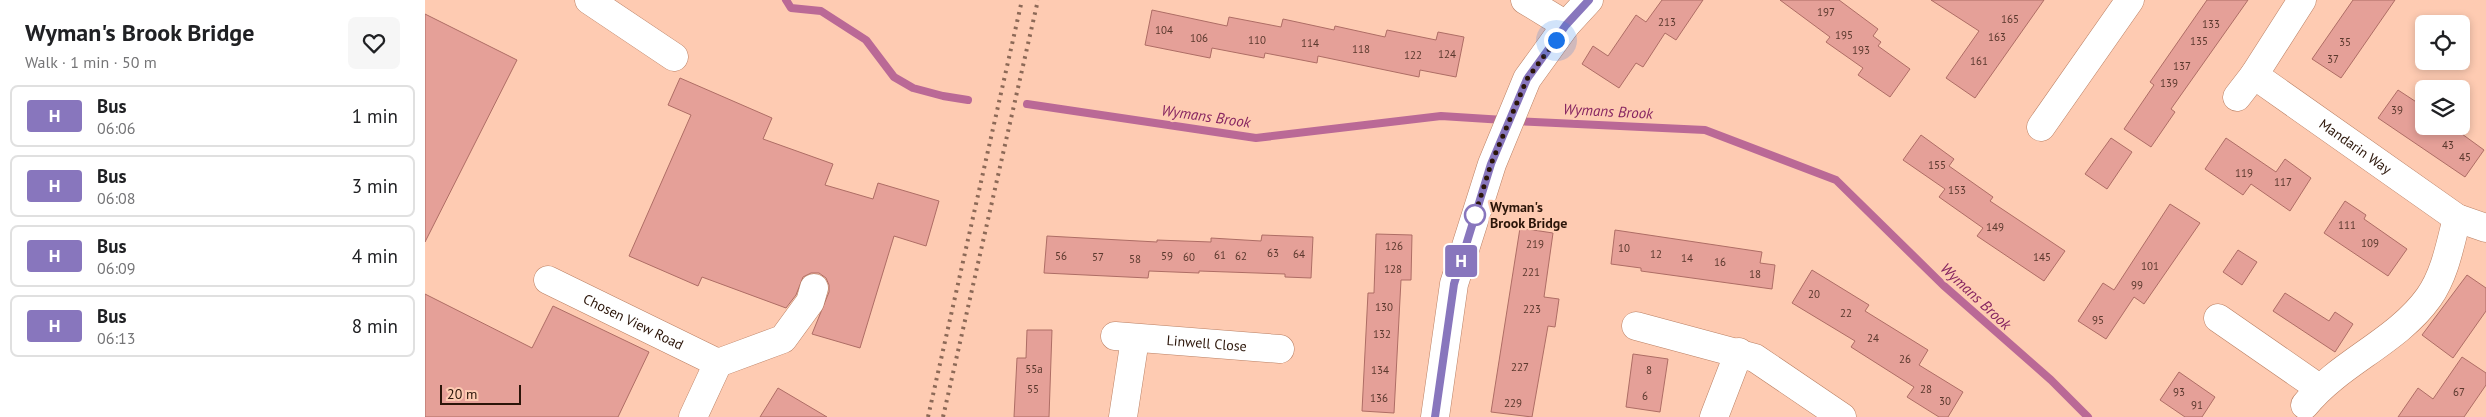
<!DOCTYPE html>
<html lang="en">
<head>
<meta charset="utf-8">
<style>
	body { margin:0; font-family:"PT Sans",sans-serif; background:#f6f6f6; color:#202124; height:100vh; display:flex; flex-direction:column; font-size:19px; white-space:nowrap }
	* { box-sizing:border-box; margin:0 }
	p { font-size:16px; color:#757577 }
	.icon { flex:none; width:28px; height:28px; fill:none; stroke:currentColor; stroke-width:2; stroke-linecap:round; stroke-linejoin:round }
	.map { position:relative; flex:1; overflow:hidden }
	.details { display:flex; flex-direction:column; background:#fff; width:425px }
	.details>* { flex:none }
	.badge { padding:0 10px; border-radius:4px; font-size:18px; line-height:32px }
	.fabs { position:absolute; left:1990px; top:15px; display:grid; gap:10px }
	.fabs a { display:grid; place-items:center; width:55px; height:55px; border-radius:8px; background:#fff; box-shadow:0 2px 8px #0003; font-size:25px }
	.scale { position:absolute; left:15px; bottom:12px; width:81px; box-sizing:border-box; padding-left:5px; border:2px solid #2b1509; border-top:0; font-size:14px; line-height:18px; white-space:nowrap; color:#2b1509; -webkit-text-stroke:4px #fecbb2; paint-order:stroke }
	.you { position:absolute; width:25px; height:25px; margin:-12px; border:4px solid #fff; border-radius:50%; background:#1a73e8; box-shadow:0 0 0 8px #1a73e833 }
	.map>.badge { position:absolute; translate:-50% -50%; box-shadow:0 0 0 2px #fff }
	.round { display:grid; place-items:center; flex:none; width:52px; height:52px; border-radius:8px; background:#f6f6f6 }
	.headline { display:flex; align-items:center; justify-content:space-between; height:85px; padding:0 25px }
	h1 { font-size:24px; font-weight:700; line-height:38px }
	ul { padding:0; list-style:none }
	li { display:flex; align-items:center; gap:15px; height:62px; margin:0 10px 8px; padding:0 15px; border:2px solid #e0e0e0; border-radius:8px }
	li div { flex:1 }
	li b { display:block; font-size:19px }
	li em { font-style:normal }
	li .badge { min-width:55px; font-weight:700; text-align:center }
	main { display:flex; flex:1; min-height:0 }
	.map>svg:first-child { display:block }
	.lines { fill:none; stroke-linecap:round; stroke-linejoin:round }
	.stream { stroke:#ba6996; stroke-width:8 }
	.building { fill:#e5a098; stroke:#ae6d65 }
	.minor-casing { stroke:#ba7f62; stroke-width:29 }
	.minor { stroke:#fff; stroke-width:28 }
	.rail { stroke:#8c6957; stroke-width:4; stroke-dasharray:2.5 5; stroke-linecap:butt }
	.line-casing { stroke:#fff; stroke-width:11 }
	.line { stroke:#8876bd; stroke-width:8 }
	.walk { stroke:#2b1509; stroke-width:5; stroke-dasharray:0 9 }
	.stop-dot { fill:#fff; stroke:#8876bd; stroke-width:2.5 }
	.labels { text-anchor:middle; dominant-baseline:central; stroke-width:4.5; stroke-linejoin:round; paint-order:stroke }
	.number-label { font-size:11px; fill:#5a382d }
	.street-label { font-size:14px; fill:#2b1509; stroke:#fecbb2 }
	.stop-label { font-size:14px; font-weight:bold; fill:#2b1509; stroke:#fecbb2; text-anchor:start }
	.water-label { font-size:15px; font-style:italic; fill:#872561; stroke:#fecbb2 }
</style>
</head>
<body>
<main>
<section class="details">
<div class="headline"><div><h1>Wyman's Brook Bridge</h1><p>Walk · 1 min · 50 m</p></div><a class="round"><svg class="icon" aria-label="heart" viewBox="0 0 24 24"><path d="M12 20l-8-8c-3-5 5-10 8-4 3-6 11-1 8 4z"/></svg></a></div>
<ul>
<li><span class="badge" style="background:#8876bd;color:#fff">H</span><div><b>Bus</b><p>06:06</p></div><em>1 min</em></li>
<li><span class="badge" style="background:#8876bd;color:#fff">H</span><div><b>Bus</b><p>06:08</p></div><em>3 min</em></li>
<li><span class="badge" style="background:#8876bd;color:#fff">H</span><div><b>Bus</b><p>06:09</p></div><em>4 min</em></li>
<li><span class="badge" style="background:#8876bd;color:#fff">H</span><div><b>Bus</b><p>06:13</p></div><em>8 min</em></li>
</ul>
</section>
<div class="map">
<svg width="2061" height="417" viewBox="0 0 2061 417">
	<rect width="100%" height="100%" fill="#fecbb2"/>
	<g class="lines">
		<path class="stream" d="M361,0L366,8L396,11L441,40L469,77L488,88L518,96L543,100
			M602,104L831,138L1016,116L1079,120
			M1091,121L1280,130L1411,180L1518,285L1626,380L1663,417"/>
	</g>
	<path class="building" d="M1237,0H1278L1251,40L1240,33L1218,67L1211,63L1194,88L1157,64L1168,46L1183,56L1211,15L1221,22Z
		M1355,0H1414L1453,29L1448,36L1456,42L1453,46L1485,69L1465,97L1433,75L1438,68L1401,42L1405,37Z
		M1506,0H1619L1550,98L1521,78L1554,31Z
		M1782,0H1823L1746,109L1750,112L1726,147L1699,129L1729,85L1725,82Z
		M1928,0H1970L1916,78L1887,59Z
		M727,10L802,26L804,17L856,27L858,19L909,30L910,26L960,37L962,30L1011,40L1013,32L1039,37L1031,77L995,70L994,77L893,56L892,63L840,53L839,58L787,48L785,58L720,45Z
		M0,14L92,60L0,242Z
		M255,78L347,118L338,139L408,164L400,185L448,199L453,183L514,201L501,246L469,236L435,348L387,334L404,292V285L401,278L394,273H386L378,277L371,295L361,308L277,277L273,286L204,256L266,115L243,105Z
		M1973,90L1999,107V126H2026L2059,150L2040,177L1953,118Z
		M1496,135L1529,159L1524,166L1568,197L1565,201L1640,251L1619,281L1552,236L1558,228L1514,197L1520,189L1478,160Z
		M1686,138L1707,152L1682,189L1660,174Z
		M1801,138L1851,172L1860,159L1886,178L1865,211L1826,184L1818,195L1780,169Z
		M1920,201L1941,215L1939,219L1982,249L1963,276L1899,233Z
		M1745,204L1775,223L1719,304L1709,297L1681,339L1653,321L1678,283L1689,290Z
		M1095,228L1128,233L1119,297L1134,299L1130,327L1123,326L1107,417L1066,412Z
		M1190,230L1337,252L1335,263L1350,265L1347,289L1216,271V268L1186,264Z
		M951,234L987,235L986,280H976L969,413L937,411L943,293H949Z
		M837,235L888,237L886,278L860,277V274L774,271V273L724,271L723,278L619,273L622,236L732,242V240L786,242V238L836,241Z
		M1813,250L1832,262L1817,285L1798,272Z
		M1387,270L1444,305L1440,311L1503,350L1494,365L1538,392L1523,417H1514L1482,397L1489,387L1426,347L1430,341L1367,303Z
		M2042,275L2061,288V311L2028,358L1997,335Z
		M1860,293L1904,321L1910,312L1928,324L1910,352L1848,311Z
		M0,294L107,348L128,306L224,352L193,417H0Z
		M602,330H627L624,417H589L592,358H601Z
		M1208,354L1243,359L1235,412L1201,407Z
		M2037,357L2061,373V385L2039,417H1973L1993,388L2008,399Z
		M1754,372L1790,397L1777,417H1760L1735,400Z
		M353,388L402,417H335Z"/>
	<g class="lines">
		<defs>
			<g id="minor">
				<path d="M164,0L249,57"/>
				<path d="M1100,0L1141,25"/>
				<path id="s1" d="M1829,75L2032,218L2061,228"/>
				<path d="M1812,97L1829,75L1877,0"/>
				<path d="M1616,127L1705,0"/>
				<path id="s2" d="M123,280L293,363L358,339L385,302L389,288"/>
				<path d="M1793,318L1894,388"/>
				<path d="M1211,326L1330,358L1417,417"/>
				<path id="s3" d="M690,336L855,349"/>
				<path d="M1880,405C1915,362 1972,342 2004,297C2020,274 2025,245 2032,218"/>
				<path d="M268,417L293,363"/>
				<path d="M698,417L710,339"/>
				<path d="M1010,417L1029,284L1067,164L1102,79L1141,25L1164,0"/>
				<path d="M1289,417L1314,352"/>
			</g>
		</defs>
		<use href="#minor" class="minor-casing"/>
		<use href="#minor" class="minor"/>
		<path class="rail" d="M503,417L597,0
			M518,417L613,0"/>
	</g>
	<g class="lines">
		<defs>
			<path id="line" d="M1010,417L1029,284L1066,164L1102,79L1141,25L1164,0"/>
		</defs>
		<use href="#line" class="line-casing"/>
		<use href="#line" class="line"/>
		<path class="walk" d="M1050,215L1049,218L1066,164L1102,79L1131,40"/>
	</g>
	<circle class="stop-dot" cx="1050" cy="215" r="10"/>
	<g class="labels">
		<g class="number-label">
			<text x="1401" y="12">197</text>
			<text x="1585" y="19">165</text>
			<text x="1242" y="22">213</text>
			<text x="1786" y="24">133</text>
			<text x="739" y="30">104</text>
			<text x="1419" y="35">195</text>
			<text x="1572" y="37">163</text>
			<text x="774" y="38">106</text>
			<text x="832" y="40">110</text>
			<text x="1774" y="41">135</text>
			<text x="1920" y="42">35</text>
			<text x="885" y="43">114</text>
			<text x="936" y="49">118</text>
			<text x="1436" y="50">193</text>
			<text x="1022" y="54">124</text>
			<text x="988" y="55">122</text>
			<text x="1908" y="59">37</text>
			<text x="1554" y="61">161</text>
			<text x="1757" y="66">137</text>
			<text x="1744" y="83">139</text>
			<text x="1972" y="110">39</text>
			<text x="2023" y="145">43</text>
			<text x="2040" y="157">45</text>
			<text x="1512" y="165">155</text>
			<text x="1819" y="173">119</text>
			<text x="1858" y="182">117</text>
			<text x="1532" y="190">153</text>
			<text x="1922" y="225">111</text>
			<text x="1570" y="227">149</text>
			<text x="1945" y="243">109</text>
			<text x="1110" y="244">219</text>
			<text x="969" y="246">126</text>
			<text x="1199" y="248">10</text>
			<text x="848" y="253">63</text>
			<text x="874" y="254">64</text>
			<text x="1231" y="254">12</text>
			<text x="795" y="255">61</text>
			<text x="636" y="256">56</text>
			<text x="742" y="256">59</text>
			<text x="816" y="256">62</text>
			<text x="673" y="257">57</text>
			<text x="764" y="257">60</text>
			<text x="1617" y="257">145</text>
			<text x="1262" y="258">14</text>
			<text x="710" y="259">58</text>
			<text x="1295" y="262">16</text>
			<text x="1725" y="266">101</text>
			<text x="968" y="269">128</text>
			<text x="1106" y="272">221</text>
			<text x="1330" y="274">18</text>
			<text x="1712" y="285">99</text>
			<text x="1389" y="294">20</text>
			<text x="959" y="307">130</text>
			<text x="1107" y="309">223</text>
			<text x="1421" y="313">22</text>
			<text x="1673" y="320">95</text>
			<text x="957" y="334">132</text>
			<text x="1448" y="338">24</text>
			<text x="1480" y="359">26</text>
			<text x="1095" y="367">227</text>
			<text x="609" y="369">55a</text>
			<text x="955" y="370">134</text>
			<text x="1224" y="370">8</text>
			<text x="608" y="389">55</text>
			<text x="1501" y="389">28</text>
			<text x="1754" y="392">93</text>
			<text x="2034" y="392">67</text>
			<text x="1220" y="396">6</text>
			<text x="954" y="398">136</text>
			<text x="1520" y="401">30</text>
			<text x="1088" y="403">229</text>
			<text x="1772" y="405">91</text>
		</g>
		<g class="street-label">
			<text stroke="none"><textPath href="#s1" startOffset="124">Mandarin Way</textPath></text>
			<text stroke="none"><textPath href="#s2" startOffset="95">Chosen View Road</textPath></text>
			<text stroke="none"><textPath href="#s3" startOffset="92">Linwell Close</textPath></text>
		</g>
		<g class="stop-label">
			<text x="1065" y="207">Wyman's<tspan x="1065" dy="16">Brook Bridge</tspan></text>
		</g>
		<g class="water-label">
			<text transform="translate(1183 111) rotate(3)">Wymans Brook</text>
			<text transform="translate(781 116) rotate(8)">Wymans Brook</text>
			<text transform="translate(1551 296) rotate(43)">Wymans Brook</text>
		</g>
	</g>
</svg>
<div class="fabs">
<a><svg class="icon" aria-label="locate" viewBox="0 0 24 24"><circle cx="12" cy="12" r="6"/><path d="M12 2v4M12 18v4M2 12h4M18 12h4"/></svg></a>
<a><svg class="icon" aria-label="layers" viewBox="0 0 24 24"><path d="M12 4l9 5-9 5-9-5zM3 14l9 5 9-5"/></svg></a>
</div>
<div class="scale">20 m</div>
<div class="you" style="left:1131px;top:40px"></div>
<b class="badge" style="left:1036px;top:261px;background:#8876bd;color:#fff">H</b>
</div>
</main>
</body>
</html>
